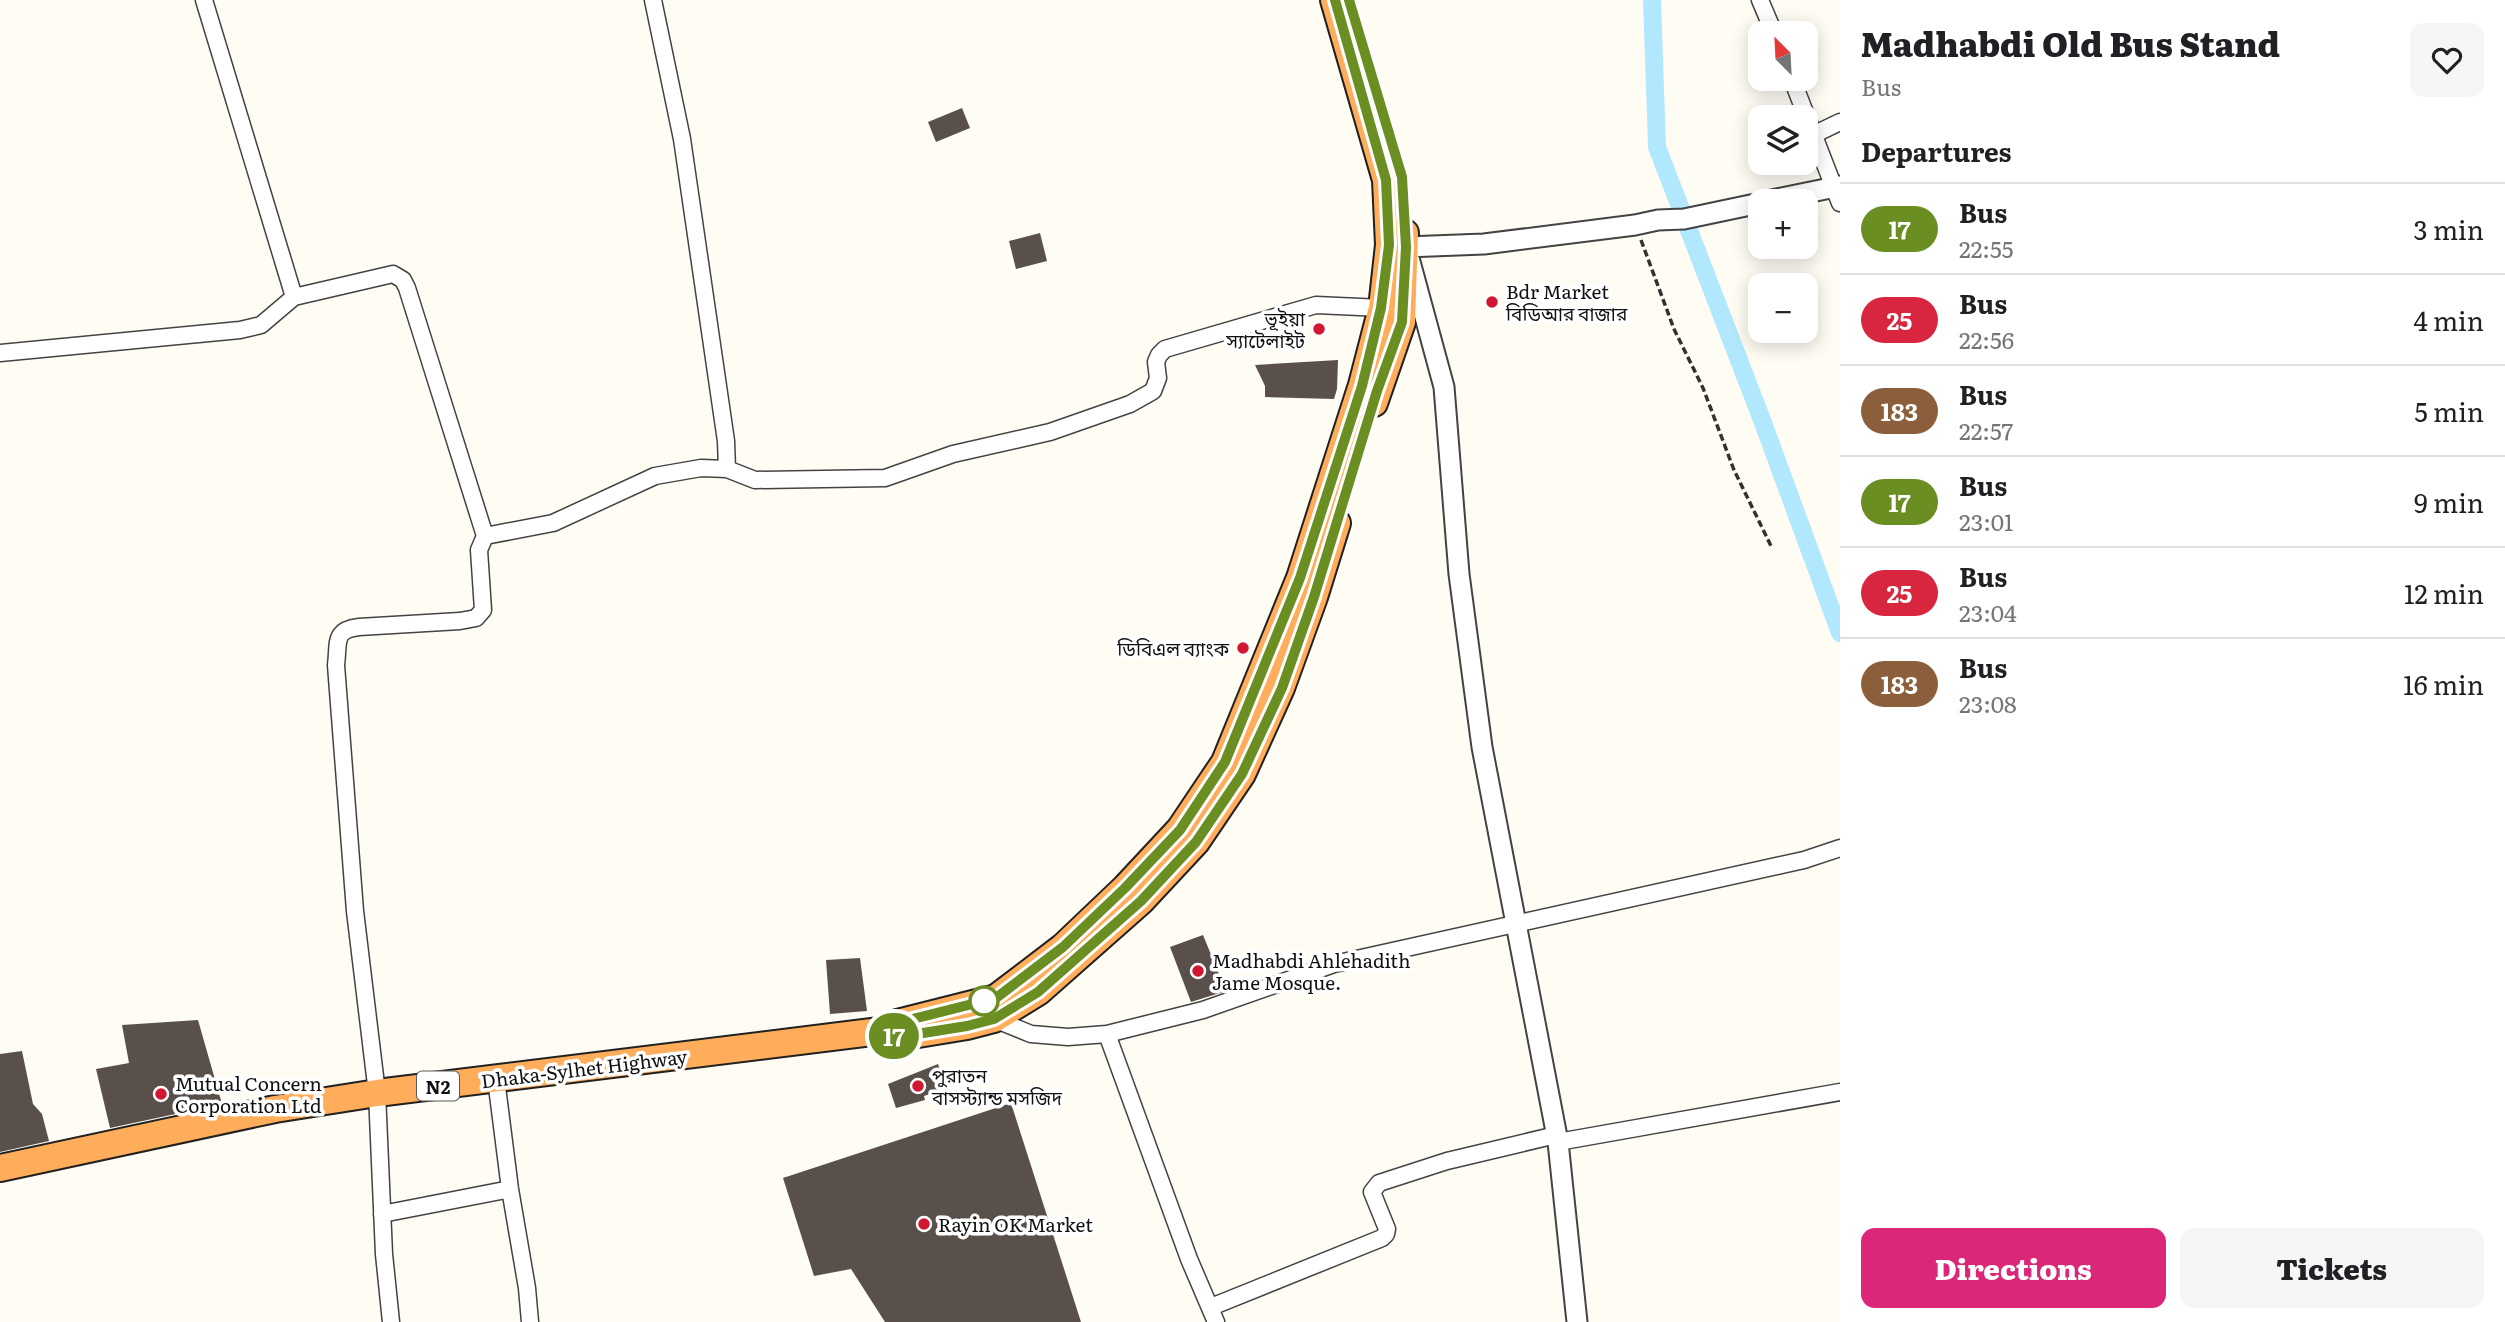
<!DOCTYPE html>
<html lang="en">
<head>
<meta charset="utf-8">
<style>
	body { margin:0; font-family:Literata,"Noto Sans Bengali",serif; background:#f6f6f6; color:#202124; height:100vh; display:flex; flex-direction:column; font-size:26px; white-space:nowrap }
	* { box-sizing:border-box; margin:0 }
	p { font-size:23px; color:#757577 }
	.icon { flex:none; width:38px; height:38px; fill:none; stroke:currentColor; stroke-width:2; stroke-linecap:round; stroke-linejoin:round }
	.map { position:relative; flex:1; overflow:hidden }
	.sheet { display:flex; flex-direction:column; background:#fff; width:665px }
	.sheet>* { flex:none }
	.badge { padding:0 14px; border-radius:23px; font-size:24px; line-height:46px }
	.needle { width:46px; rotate:336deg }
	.buttons { position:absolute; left:1748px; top:21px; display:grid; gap:14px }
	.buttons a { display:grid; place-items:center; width:70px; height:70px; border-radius:14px; background:#fff; box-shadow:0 4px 18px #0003; font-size:35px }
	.map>.badge { position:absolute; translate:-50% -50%; box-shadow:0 0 0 4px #fff }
	h2 { padding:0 21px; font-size:26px; line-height:63px }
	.round { display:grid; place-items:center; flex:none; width:74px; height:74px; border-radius:14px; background:#f6f6f6 }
	.overview { display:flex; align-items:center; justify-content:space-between; height:119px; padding:0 21px }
	h1 { font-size:33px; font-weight:800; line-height:52px }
	.button { display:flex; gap:14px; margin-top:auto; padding:14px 21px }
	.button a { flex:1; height:80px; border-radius:14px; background:#db2777; color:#fff; font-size:28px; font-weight:800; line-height:80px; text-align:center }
	.button a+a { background:#f6f6f6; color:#202124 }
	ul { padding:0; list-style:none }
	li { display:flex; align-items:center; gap:21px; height:91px; padding:0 21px; border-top:2px solid #e0e0e0 }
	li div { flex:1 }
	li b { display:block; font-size:26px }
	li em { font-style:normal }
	li .badge { min-width:77px; font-weight:700; text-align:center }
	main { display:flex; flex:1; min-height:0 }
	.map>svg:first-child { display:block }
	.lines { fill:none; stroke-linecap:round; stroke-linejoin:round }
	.canal { stroke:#b2e8fd; stroke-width:18 }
	.building { fill:#5a504b }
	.minor-casing { stroke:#434343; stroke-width:19 }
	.tertiary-casing { stroke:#434343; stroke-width:23 }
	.trunk-casing { stroke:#212121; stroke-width:30 }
	.path { stroke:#323232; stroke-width:3.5; stroke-dasharray:7 3.5; stroke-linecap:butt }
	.minor { stroke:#fff; stroke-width:16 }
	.tertiary { stroke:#fff; stroke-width:19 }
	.trunk { stroke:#ffac5b; stroke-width:26 }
	.line-casing { stroke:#fff; stroke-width:16 }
	.line { stroke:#6b8e23; stroke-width:10 }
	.poi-dot { fill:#d11833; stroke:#fff; stroke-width:2.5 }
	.stop-dot { fill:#fff; stroke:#6b8e23; stroke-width:3.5 }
	.labels { text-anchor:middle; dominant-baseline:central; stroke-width:7; stroke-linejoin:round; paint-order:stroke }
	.shield { fill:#fff; stroke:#585858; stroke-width:2 }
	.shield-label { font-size:18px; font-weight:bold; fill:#101010 }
	.poi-label { font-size:19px; fill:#101010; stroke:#fff; text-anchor:start }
	.street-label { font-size:19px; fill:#101010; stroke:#fff }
</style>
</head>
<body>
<main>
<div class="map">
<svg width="1840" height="1322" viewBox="0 0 1840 1322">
	<rect width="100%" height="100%" fill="#fffcf4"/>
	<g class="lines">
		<path class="canal" d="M1652,0L1657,147L1762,420L1840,633"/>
	</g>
	<path class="building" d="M962,108L970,128L936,142L928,122Z
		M1040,233L1047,261L1016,269L1009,241Z
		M1338,360L1337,389L1334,399L1265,397V386L1255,365Z
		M1203,935L1226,991L1191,1002L1170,947Z
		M860,958L867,1011L830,1014L826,960Z
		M198,1020L222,1104L110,1128L96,1069L129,1063L122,1025Z
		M22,1051L33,1104L42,1114L49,1141L0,1152V1054Z
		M938,1064L947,1088L924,1096L925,1100L896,1108L888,1084Z
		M1011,1103L1081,1322H885L851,1269L814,1276L783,1178Z"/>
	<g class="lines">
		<defs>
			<path id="minor" d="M204,0L294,297
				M653,0L682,139L726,441L727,469L755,480L885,478L953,454L1050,432L1130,404L1153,391L1158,378L1156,362L1159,355L1165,349L1316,305L1382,308
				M1760,0L1774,33
				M1792,79L1840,203
				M1815,134L1840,122
				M0,353L240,330L261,325L294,297L393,274L403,280L407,288L485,536L479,550L483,610L476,618L460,621L359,627C333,630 339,642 336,665L355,911L377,1093L384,1254L391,1322
				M485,536L553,523L655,476L701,468L727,469
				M994,1019L1031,1034L1068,1037L1107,1034L1203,1010L1334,964L1804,860L1840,848
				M1107,1034L1189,1259L1216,1322
				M496,1079L510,1189L527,1288L530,1322
				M1558,1142L1840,1092
				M382,1214L510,1189
				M1211,1307L1382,1238L1386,1234L1387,1229L1372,1192L1379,1183L1447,1161L1556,1135"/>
			<path id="tertiary" d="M1767,201L1840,186
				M1577,1322L1558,1142L1482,747L1459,574L1444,387L1406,247L1484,244L1635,225L1658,220L1684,219L1760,203"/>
			<path id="trunk" d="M1374,403L1402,322L1405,233
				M912,1035L967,1026L994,1019L1038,992L1141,901L1196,842L1242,774L1281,688L1314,597L1337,523
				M0,1168L275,1109L377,1093L880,1031L897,1023L996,998L1063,947L1125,888L1180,829L1225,762L1300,578L1362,385L1382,308L1389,245L1386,180L1334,0"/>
		</defs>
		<use href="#minor" class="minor-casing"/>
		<use href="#tertiary" class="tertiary-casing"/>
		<use href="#trunk" class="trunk-casing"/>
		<path class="path" d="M1641,240L1674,329L1703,388L1734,470L1772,548"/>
		<use href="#minor" class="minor"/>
		<use href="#tertiary" class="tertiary"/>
		<use href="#trunk" class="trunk"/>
	</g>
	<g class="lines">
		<defs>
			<path id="line" d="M1335,0L1386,180L1389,245L1381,308L1362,386L1300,578L1225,762L1180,830L1125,888L1063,947L996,998L897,1023L880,1031L898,1037L967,1026L994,1019L1038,992L1141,901L1196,842L1242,774L1282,688L1314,597L1377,391L1402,322L1406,247L1402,177L1349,0"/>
		</defs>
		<use href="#line" class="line-casing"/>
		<use href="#line" class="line"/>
	</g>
	<g class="poi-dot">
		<circle cx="1492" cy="302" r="7"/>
		<circle cx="1319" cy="329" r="7"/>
		<circle cx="1243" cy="648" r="7"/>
		<circle cx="1198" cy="971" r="7"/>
		<circle cx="918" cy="1086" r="7"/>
		<circle cx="161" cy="1094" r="7"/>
		<circle cx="924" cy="1224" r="7"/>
	</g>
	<circle class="stop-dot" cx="984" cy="1001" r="14"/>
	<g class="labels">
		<rect class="shield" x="417" y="1071.5" width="42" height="29" rx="5"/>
		<g class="shield-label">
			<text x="438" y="1086">N2</text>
		</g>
		<g class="poi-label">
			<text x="1506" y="291">Bdr Market<tspan x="1506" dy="22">বিডিআর বাজার</tspan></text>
			<text x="1305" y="318" text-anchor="end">ভূইয়া<tspan x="1305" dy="22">স্যাটেলাইট</tspan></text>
			<text x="1229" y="648" text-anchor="end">ডিবিএল ব্যাংক</text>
			<text x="1212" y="960">Madhabdi Ahlehadith<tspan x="1212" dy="22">Jame Mosque.</tspan></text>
			<text x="932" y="1075">পুরাতন<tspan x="932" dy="22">বাসস্ট্যান্ড মসজিদ</tspan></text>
			<text x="175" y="1083">Mutual Concern<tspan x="175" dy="22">Corporation Ltd</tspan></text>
			<text x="938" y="1224">Rayin OK Market</text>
		</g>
		<g class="street-label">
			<text transform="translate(584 1068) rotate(-7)">Dhaka-Sylhet Highway</text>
		</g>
	</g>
</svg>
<div class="buttons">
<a><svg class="needle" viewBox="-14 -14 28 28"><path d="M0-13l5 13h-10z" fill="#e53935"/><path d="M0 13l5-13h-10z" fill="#757577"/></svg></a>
<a><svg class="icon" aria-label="layers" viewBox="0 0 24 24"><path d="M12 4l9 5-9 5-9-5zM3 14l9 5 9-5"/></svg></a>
<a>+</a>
<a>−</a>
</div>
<b class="badge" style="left:894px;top:1036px;background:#6b8e23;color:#fff">17</b>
</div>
<section class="sheet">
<div class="overview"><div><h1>Madhabdi Old Bus Stand</h1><p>Bus</p></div><a class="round"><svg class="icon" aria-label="heart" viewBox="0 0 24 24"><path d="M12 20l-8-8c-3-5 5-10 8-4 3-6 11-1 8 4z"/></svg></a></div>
<h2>Departures</h2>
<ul>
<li><span class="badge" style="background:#6b8e23;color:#fff">17</span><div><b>Bus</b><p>22:55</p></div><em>3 min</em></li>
<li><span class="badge" style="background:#d7263d;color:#fff">25</span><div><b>Bus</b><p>22:56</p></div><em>4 min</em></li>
<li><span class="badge" style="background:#8b5e3c;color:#fff">183</span><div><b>Bus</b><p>22:57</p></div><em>5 min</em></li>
<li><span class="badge" style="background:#6b8e23;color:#fff">17</span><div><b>Bus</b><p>23:01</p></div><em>9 min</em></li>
<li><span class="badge" style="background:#d7263d;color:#fff">25</span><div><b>Bus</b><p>23:04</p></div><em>12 min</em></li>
<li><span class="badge" style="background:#8b5e3c;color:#fff">183</span><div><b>Bus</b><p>23:08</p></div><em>16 min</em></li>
</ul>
<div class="button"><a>Directions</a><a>Tickets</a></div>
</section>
</main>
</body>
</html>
